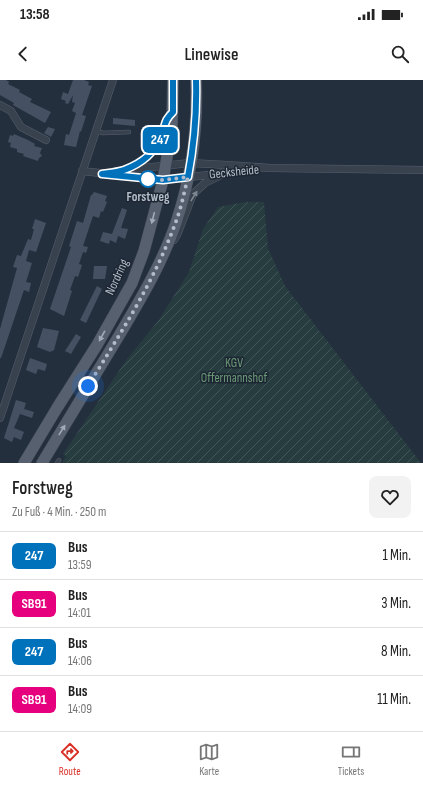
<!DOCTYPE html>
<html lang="de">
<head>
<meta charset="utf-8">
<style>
	body { margin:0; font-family:"Sofia Sans Condensed",sans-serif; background:#f2f2f2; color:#222; height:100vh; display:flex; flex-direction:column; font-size:15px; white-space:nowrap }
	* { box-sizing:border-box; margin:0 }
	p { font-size:13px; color:#767676 }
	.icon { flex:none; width:22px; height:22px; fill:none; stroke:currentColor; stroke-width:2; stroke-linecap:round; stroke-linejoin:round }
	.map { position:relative; height:383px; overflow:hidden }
	.drawer { display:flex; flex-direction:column; background:#fff; flex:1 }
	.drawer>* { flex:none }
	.badge { padding:0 8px; border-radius:6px; font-size:14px; line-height:26px }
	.you { position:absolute; width:20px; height:20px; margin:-10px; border:3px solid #fff; border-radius:50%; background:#1a73e8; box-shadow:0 0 0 6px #1a73e833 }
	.map>.badge { position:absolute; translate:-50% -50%; box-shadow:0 0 0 2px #fff }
	.round { display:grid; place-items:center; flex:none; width:42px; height:42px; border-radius:8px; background:#f2f2f2 }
	.summary { display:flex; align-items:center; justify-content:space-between; height:68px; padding:0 12px }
	h1 { font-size:19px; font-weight:600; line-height:30px }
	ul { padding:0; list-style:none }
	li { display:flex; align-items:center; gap:12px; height:48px; padding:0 12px; border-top:1px solid #e0e0e0 }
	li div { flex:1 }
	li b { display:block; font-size:15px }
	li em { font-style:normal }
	li .badge { min-width:44px; font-weight:700; text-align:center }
	.status { display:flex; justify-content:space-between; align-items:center; height:28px; padding:0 20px; background:#fff; direction:ltr }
	.status svg { height:11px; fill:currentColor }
	header { display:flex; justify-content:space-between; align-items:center; height:52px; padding:0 12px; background:#fff; font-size:18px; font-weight:600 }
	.dock { display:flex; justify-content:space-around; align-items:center; height:56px; border-top:1px solid #e0e0e0; background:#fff; font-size:11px; color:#767676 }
	.dock a { display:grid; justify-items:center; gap:2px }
	.dock .on { color:#d93025 }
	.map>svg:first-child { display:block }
	.garden { fill:url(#garden-furrows) }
	.building { fill:#455162 }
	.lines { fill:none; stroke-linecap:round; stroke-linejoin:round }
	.service-casing { stroke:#565f6c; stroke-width:4.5 }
	.minor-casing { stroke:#565f6c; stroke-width:8 }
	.primary-casing { stroke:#414a57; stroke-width:12 }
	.service { stroke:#38414e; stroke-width:3.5 }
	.minor { stroke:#38414e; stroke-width:7 }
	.primary { stroke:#56606e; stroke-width:11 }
	.oneway { fill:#7c8592 }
	.oneway2 { fill:#a1aab7 }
	.line-casing { stroke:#fff; stroke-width:9 }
	.line { stroke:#0072bc; stroke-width:6 }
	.walk { stroke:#b4bcc9; stroke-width:4; stroke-dasharray:0 7.2 }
	.stop-dot { fill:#fff; stroke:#0072bc; stroke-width:2 }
	.labels { text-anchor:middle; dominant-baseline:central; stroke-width:3; stroke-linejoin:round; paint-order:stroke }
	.street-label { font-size:13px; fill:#b4bcc9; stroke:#1d2633 }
	.stop-label { font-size:13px; font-weight:bold; fill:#b4bcc9; stroke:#1d2633 }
	.park-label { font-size:13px; fill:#6b9a76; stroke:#1d2633 }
</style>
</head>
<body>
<div class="status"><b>13:58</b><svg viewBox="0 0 49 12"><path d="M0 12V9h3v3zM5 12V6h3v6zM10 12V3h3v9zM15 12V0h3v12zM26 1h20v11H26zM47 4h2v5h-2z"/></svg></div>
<header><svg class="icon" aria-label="back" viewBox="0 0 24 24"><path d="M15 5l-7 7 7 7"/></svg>Linewise<svg class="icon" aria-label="search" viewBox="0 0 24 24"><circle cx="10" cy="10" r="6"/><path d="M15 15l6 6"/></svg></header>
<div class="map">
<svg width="423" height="383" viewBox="0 0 423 383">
	<defs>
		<pattern id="garden-furrows" width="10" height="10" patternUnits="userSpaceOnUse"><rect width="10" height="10" fill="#263c3f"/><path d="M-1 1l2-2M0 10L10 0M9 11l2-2" fill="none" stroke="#435659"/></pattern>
	</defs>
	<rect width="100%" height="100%" fill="#242f3e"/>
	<path class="garden" d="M245,122H264L268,168L285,206L421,383H62L66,376L63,374L127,279L158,241L189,192L203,149L218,127Z"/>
	<path class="building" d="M0,0H6L9,2L8,4L20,10L19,12L32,19L30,22L51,32L45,43L13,25L14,23L0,15Z
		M73,0H84L89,2L88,5L92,6L82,35L86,36L81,52L80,51L76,67L64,65L66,54L69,55L76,33L72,31L75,23L72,22L73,15L68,24L65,23L66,21L61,19L63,12L68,14Z
		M113,38L135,40V46L113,44Z
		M48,47L55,49L51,57L44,53Z
		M14,54L28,60L35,64L34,66L42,68L40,73L42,76L39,78L38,81L23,76L24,74L17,72V69L10,67L11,63L8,62L10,55L13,56Z
		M94,112L107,116L105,121L107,122L103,132L101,131L99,138L93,136L83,166L88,167L86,173L83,172L79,184L82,185L78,197L75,196L70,210L72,211L64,236L50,229L71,167L69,166L77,141L83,143L91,115H92Z
		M122,128L127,130L121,148L128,149L125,159L118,156L116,163L110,160L109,164L100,161L103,152L112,154Z
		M35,139L46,143L36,172L29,170L26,181L32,183L26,202L31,203L29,212L24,210L1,278H0V249L17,188L13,187L17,175L21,176L28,159L31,160L34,149H32Z
		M94,186H107L105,199H93Z
		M97,206L102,209L86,243L80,240Z
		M43,248L59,251L54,270L50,272L37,267Z
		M76,254L81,257L71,274L65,271Z
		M30,278L47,284L45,291L38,289L36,294L26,290Z
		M16,320L26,323L24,329L34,332L32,338L20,334L14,348L24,352L21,360L14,357L12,362L4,358Z"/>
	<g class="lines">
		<defs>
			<path id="service" d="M96,51L103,53L129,52
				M57,383L59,380"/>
			<path id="minor" d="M0,25L11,31L21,47L46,60
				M128,88L147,78L156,67L162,55L166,40L173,32
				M82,91L163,100L253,90
				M102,94L124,90L190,83L227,85L270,88L423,90
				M174,160L177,155L193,114L205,103L221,95
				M0,338L113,0"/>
			<path id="primary" d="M24,383L57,328L97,265L132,203L144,171L163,100L168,71L172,44L173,0
				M42,383C67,342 92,300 117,259C139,222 162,184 176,143C191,98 198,48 196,0"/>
		</defs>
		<use href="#service" class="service-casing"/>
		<use href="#minor" class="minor-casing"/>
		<use href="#primary" class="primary-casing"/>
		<use href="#service" class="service"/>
		<use href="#minor" class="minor"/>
		<use href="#primary" class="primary"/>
	</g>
	<defs><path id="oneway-solid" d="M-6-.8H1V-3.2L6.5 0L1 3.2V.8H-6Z"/></defs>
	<use class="oneway" href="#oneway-solid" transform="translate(194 116) rotate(-58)"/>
	<g class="oneway2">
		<use href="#oneway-solid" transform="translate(153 138) rotate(104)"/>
		<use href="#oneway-solid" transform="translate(102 256) rotate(119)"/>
		<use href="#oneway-solid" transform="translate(62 350) rotate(-58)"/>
	</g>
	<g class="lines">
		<defs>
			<path id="line" d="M173,0V32C164,41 166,43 162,54C156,72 141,84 124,90C118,92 109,93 102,94L163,100L188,97C194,65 197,33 196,0"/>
		</defs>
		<use href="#line" class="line-casing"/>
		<use href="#line" class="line"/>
		<path class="walk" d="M88,306C120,254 154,202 175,144C181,129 184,113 188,97L163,100L148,99"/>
	</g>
	<circle class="stop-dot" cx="148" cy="99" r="8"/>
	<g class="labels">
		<g class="street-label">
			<text transform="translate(234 92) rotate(-6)">Gecksheide</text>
			<text transform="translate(117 197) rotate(-65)">Nordring</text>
		</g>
		<g class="stop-label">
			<text x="148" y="117">Forstweg</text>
		</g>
		<g class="park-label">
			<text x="234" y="283">KGV<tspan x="234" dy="15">Offermannshof</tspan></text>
		</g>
	</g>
</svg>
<div class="you" style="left:88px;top:306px"></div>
<b class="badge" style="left:160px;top:60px;background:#0072bc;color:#fff">247</b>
</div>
<section class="drawer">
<div class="summary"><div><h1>Forstweg</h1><p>Zu Fuß · 4 Min. · 250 m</p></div><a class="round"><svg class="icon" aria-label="heart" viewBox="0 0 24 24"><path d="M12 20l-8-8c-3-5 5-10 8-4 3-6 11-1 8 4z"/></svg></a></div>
<ul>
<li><span class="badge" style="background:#0072bc;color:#fff">247</span><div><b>Bus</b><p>13:59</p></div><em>1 Min.</em></li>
<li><span class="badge" style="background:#e6007e;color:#fff">SB91</span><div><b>Bus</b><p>14:01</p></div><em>3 Min.</em></li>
<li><span class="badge" style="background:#0072bc;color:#fff">247</span><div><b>Bus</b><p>14:06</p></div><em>8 Min.</em></li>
<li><span class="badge" style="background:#e6007e;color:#fff">SB91</span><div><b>Bus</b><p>14:09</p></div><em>11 Min.</em></li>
</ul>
</section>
<nav class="dock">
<a class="on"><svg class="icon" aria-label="directions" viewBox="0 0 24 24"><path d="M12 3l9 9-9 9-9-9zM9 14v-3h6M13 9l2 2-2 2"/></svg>Route</a>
<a><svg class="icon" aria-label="map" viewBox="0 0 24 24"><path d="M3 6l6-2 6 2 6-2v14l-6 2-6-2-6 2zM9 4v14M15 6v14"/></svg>Karte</a>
<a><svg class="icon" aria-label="tickets" viewBox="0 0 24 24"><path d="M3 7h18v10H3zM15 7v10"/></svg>Tickets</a>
</nav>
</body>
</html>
